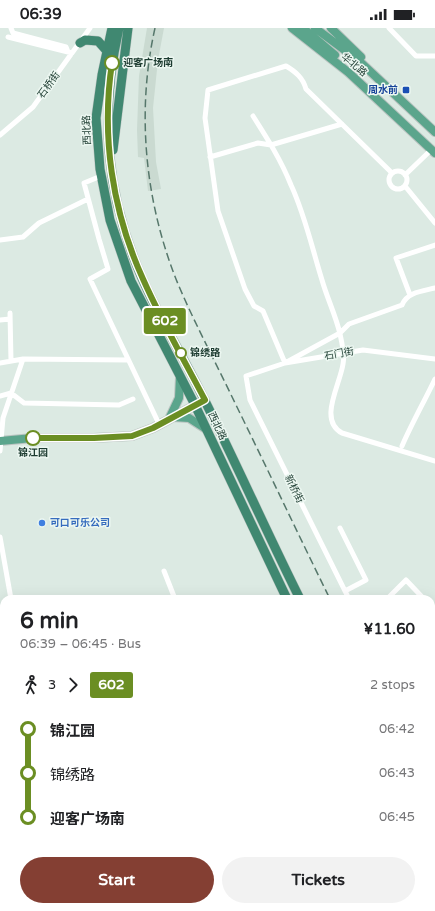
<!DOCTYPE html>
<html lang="en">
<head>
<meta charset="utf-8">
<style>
	body { margin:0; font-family:"Varela Round","Noto Sans SC",sans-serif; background:#f2f2f2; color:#202124; height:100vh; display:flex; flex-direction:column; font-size:15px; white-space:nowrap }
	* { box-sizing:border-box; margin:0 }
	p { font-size:13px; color:#757577 }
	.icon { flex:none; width:22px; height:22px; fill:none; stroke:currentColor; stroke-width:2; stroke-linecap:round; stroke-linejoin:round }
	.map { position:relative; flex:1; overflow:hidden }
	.sheet { position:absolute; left:0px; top:567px; width:435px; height:316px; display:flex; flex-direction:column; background:#fff; border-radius:12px 12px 0 0; box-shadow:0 4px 16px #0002 }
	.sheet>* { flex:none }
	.badge { padding:0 8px; border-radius:3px; font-size:14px; line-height:26px }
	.map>.badge { position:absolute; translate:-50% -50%; box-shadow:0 0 0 2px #fff }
	.legs { display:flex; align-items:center; gap:6px; height:44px; padding:0 20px; font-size:13px }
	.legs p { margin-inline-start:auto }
	.headline { display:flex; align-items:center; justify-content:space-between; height:68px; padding:0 20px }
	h1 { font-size:22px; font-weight:700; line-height:30px }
	.cta { display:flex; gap:8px; margin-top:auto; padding:8px 20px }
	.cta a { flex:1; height:46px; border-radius:24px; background:#843f33; color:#fff; font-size:16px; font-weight:700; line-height:46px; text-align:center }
	.cta a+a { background:#f2f2f2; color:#202124 }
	ul { padding:0 20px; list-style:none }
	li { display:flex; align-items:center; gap:14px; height:44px; font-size:15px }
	li i { display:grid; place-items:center; width:6px; height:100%; margin:0 5px; background:currentColor }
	li i::after { content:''; width:10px; height:10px; margin:-5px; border:3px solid; border-radius:50%; background:#fff }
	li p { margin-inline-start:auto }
	li:first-child i { background:linear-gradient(#0000 50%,currentColor 0) }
	li:last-child i { background:linear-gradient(currentColor 50%,#0000 0) }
	.status { display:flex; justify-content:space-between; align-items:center; height:28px; padding:0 20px; background:#fff; direction:ltr }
	.status svg { height:11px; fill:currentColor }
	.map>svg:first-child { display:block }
	.built { fill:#cadad1 }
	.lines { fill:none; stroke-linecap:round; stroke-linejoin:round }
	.secondary-casing { stroke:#aecbbe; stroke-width:8 }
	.primary-casing { stroke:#bbc4c1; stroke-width:10 }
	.trunk-casing { stroke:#bbc4c1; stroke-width:10 }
	.minor { stroke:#fff; stroke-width:5 }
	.tertiary { stroke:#fff; stroke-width:6 }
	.secondary { stroke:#fff; stroke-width:7 }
	.primary { stroke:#5ba58c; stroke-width:8 }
	.trunk { stroke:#408871; stroke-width:9 }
	.rail { stroke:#56776b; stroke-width:1.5; stroke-dasharray:8 4; stroke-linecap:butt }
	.line-1-casing { stroke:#fff; stroke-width:9 }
	.line-1 { stroke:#6b8e23; stroke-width:6 }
	.stop-1-dot { fill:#fff; stroke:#6b8e23; stroke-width:2 }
	.transit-dot { fill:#1a4fb4; stroke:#ecf7f1; stroke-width:1.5 }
	.shop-dot { fill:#3f7fe0; stroke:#ecf7f1; stroke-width:1.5 }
	.labels { text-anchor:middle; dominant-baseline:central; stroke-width:3; stroke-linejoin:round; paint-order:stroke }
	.stop-label { font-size:10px; font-weight:bold; fill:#1c3b30; stroke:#ecf7f1; text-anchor:start }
	.street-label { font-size:10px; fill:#1c3b30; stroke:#ecf7f1 }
	.transit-label { font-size:10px; font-weight:bold; fill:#164399; stroke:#ecf7f1; text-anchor:end }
	.shop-label { font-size:10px; font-weight:bold; fill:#366cbe; stroke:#ecf7f1; text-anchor:start }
</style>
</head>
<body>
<div class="status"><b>06:39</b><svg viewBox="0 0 49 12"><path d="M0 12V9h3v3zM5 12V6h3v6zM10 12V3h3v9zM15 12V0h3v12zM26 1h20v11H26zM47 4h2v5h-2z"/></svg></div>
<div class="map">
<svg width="435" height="883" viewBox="0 0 435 883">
	<rect width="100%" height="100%" fill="#dceae3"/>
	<path class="built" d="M147,0H164L158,32L153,80L156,134L161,161L148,163L144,130L138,129L137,102L139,48Z"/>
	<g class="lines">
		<defs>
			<path id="secondary" d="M431,609L435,605
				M431,616L435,612
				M35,882L36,883
				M96,883L106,879
				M108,883L117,879"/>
			<path id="primary" d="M292,0L348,44L435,125
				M303,0L335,27
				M315,0L358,32L435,104
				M331,0L361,29
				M170,389L179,370L180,349
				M173,389L189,390L206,401
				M0,413L33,410H94L132,408L153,400L205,372"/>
			<path id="trunk" d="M112,0L102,47L96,90L100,141L110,192L131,253L194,375L287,571
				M119,0C99,88 106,167 142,250C160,291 184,330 204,371C237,437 267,505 300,571
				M80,15L85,12L98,13L106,22
				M113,122L128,0
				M431,864L435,875
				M425,879L427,883"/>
		</defs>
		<use href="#secondary" class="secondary-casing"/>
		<use href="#primary" class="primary-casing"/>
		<use href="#trunk" class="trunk-casing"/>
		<path class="minor" d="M11,0L13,5L66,19L68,24
			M389,0L416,28H435
			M8,9L72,25
			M253,88C267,110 281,132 291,157C305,187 312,220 322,252C327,270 336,288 340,306C342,315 345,327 343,336C340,357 318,392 342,405L435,433
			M0,107L33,79L90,0
			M210,129L258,115L271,117L342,96
			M389 152a9 9 0 1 1 18 0a9 9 0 1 1-18 0Z
			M392,145L306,61C303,50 296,44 286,38L208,62L205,90L218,183L245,261L254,278L263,283L285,335L340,305L349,296L402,277C407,264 423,263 435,260
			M405,147L431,122
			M101,148L84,155L99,211L108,241L90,251L159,396
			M405,158L435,195
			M0,212L23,209L39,195L88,171
			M410,267L396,230L435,217
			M10,285L11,333
			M0,292L10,291
			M0,335L23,331L128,332
			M0,368L11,365L24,375L119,377L133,371
			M402,418C412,395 424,374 435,351
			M0,423L3,390L23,331
			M340,500L366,552L345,563
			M0,509L11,571
			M164,543L175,571
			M349,571L250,372L246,348L285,335L363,322L435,331
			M387,571L406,552L424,571
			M431,578L435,582
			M431,603L435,599
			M0,604L4,600
			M0,657L4,672
			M431,704L435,715
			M0,797L4,794
			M0,812L4,821
			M160,879L162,883
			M366,879L367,883
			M220,883L227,879
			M336,883L339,879"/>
		<path class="tertiary" d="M0,868L4,867
			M0,872H4
			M29,879L31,883
			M264,879L266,883"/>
		<use href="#secondary" class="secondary"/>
		<use href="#primary" class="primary"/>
		<use href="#trunk" class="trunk"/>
		<path class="rail" d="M155,0C136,85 145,175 178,256C195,296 216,335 235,375C267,440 298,506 330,571
			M431,804L435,815"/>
	</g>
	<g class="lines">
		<defs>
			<path id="line-1" d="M33,410H94L132,408L153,400L205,372C184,332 161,292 143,251C112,183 101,107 112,35"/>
		</defs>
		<use href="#line-1" class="line-1-casing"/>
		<use href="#line-1" class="line-1"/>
	</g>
	<g class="stop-1-dot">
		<circle cx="112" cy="35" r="7"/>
		<circle cx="181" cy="325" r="5"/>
		<circle cx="33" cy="410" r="7"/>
	</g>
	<rect class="transit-dot" x="402" y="58" width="8" height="8" rx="2"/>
	<circle class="shop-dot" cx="42" cy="495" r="4"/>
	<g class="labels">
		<g class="stop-label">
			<text x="123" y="35">迎客广场南</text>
			<text x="190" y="325">锦绣路</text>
			<text x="33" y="425" text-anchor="middle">锦江园</text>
		</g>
		<g class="street-label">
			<text transform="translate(354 37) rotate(40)">华北路</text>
			<text transform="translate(49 57) rotate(-54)">石桥街</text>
			<text transform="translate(87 102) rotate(-92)">西北路</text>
			<text transform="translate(339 326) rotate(-10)">石门街</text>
			<text transform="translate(217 398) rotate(65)">西北路</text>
			<text transform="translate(294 461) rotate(64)">新桥街</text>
		</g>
		<g class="transit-label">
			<text x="398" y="62">周水前</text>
		</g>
		<g class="shop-label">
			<text x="50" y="495">可口可乐公司</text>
		</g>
	</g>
</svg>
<b class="badge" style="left:165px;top:293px;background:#6b8e23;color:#fff">602</b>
<section class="sheet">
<div class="headline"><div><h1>6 min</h1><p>06:39 – 06:45 · Bus</p></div><b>¥11.60</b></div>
<div class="legs"><svg class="icon" aria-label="walk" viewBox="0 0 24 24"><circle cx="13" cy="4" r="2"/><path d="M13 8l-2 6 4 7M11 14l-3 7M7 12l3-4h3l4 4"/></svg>3<svg class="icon" aria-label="forward" viewBox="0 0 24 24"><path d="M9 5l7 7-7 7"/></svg><b class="badge" style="background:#6b8e23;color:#fff">602</b><p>2 stops</p></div>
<ul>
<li><i style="color:#6b8e23"></i><b>锦江园</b><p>06:42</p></li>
<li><i style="color:#6b8e23"></i><span>锦绣路</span><p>06:43</p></li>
<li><i style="color:#6b8e23"></i><b>迎客广场南</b><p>06:45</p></li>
</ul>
<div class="cta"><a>Start</a><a>Tickets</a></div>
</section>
</div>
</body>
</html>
